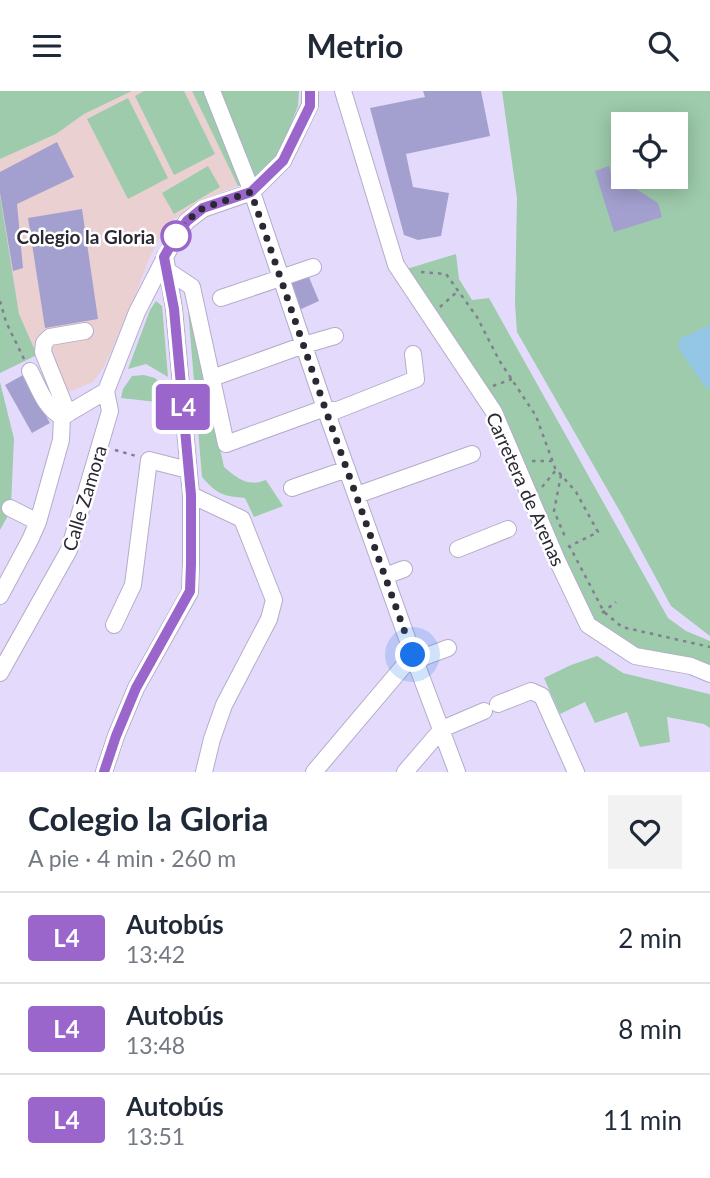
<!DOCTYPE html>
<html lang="es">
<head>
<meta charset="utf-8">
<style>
	body { margin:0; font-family:Lato,sans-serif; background:#f2f2f3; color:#1f2937; height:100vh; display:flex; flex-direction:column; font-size:26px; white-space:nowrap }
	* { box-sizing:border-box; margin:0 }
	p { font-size:23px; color:#747a83 }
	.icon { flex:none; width:38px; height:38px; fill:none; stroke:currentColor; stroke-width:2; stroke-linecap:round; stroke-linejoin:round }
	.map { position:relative; height:681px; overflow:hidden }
	.details { display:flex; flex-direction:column; background:#fff; flex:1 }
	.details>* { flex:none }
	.badge { padding:0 14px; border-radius:5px; font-size:24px; line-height:46px }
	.buttons { position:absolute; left:611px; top:21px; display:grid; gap:14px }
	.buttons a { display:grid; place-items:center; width:77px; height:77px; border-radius:0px; background:#fff; box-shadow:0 4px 18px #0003; font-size:35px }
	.you { position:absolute; width:35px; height:35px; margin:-18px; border:5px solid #fff; border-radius:50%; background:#1a73e8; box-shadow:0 0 0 10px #1a73e833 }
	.map>.badge { position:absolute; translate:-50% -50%; box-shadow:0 0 0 4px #fff }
	.round { display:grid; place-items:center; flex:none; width:74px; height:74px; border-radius:0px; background:#f2f2f3 }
	.head { display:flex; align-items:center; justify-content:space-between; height:119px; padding:0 28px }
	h1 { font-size:33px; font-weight:700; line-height:52px }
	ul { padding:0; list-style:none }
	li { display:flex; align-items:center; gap:21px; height:91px; padding:0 28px; border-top:2px solid #e0e1e3 }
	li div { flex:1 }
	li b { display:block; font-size:26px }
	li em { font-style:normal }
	li .badge { min-width:77px; font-weight:700; text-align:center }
	header { display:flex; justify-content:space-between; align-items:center; height:91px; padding:0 28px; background:#fff; font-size:32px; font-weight:700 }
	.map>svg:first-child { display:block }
	.education { fill:#ebd0d1 }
	.green { fill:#9dcbab; fill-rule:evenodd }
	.water { fill:#93c7e5 }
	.building { fill:#a39fcf }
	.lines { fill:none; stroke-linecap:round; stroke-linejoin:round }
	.minor-casing { stroke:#b4acca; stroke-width:18 }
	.path { stroke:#837e94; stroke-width:2.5; stroke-dasharray:3.5 5; stroke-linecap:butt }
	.minor { stroke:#fff; stroke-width:16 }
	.line-casing { stroke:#fff; stroke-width:16 }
	.line { stroke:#9a66cc; stroke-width:10 }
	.walk { stroke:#2b2834; stroke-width:7; stroke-dasharray:0 12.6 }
	.stop-dot { fill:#fff; stroke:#9a66cc; stroke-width:3.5 }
	.labels { text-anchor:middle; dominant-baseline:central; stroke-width:5; stroke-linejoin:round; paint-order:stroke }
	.stop-label { font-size:19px; font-weight:bold; fill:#2b2834; stroke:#fff; text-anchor:end }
	.street-label { font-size:19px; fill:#2b2834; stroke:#fff }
</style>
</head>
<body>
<header><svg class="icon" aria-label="menu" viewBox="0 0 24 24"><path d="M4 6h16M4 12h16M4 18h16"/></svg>Metrio<svg class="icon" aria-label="search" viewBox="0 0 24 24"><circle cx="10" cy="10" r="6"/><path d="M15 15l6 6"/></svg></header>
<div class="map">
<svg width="710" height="681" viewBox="0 0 710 681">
	<rect width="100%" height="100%" fill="#e4dbfc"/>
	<path class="education" d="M132,0H192L238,95L199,110L174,128L162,142L149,168L135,205L104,276L93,291L74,299L55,305L19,223L0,104V68L56,43L84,23Z"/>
	<path class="green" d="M0,0H132L84,23L56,43L0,68Z
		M144,0H184L215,63L174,84L135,5Z
		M192,0H299L298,15L280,61L253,91L238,95Z
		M502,0H710V545L671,515L622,424L517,241L515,213L517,107ZM623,33H676V86H623Z
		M128,7L168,87L128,108L87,28Z
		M208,75L220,96L174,123L162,102Z
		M0,104L19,223L37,264L0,282Z
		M456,163L459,188L472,209L489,207L668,527L686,540L710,550V583L635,565L588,534L494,321L400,180Z
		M187,206L224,376C238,388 248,396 266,389L283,415L254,426L245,407C222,405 217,403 202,386Z
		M156,210L162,215L168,286L146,273L128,278L150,219Z
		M144,284L155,287L165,297L166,312L121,307L123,298L132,285Z
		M0,291L14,348L11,414L10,421L0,439Z
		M597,565L623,582L709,603L710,604V637L704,633L667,626L670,651L640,656L627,621L595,632L585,611L560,623L544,587L571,574Z"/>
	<path class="water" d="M710,234V299L704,294L679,258V248Z"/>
	<path class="building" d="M423,0H481L490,45L406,63L413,96L449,102L441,145L418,149L404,144L370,17L425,6Z
		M57,51L74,86L17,113L23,177L13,180L0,102V81Z
		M609,75L615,98L630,94L658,112L662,126L614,141L595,80Z
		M82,118L98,228L45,237L28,127Z
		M308,184L319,210L299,219L288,191Z
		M23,284L50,332L32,342L5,294Z"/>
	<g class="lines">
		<defs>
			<path id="minor" d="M212,0L252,101L325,317L413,564L457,681
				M343,0L396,174L494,321L557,469L588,534L635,565L691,575L710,583
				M168,180L192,196L226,353L325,317L335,320L416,288L413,263
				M221,207L313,176
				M30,280C39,297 45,317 62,326
				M212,287L304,254L335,245
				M68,323L43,261L44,252L50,246L85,240
				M62,326L106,300L137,221L176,145L187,130L203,118L252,101L283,70L310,14V0
				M292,397L347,378
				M191,404L242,428L274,509L269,528L224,614L212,648L204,681
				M357,404L472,363
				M10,417L38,431
				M458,458L508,438
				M385,485L404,478
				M0,505L30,449L38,431L61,349L62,326
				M114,534L133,494L149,369L188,379
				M0,582L69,459L110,320L106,300
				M498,613L531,600L542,605L576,681
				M104,681L116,645L136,597L190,501L191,473V404L174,218L165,165
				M314,681L413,564L424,566L448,557
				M405,681L442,638L484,620"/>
		</defs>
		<use href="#minor" class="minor-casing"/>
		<path class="path" d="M421,181L446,183L477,226L499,269L536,325L555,377L576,401L598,441L568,456
			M0,210L6,231L24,268
			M440,216L458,200
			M493,295L512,288
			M115,359L136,365
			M532,370H552
			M561,384L554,420L566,448
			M542,396L556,379
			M569,454L604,521L622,536L710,556
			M602,522L616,511"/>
		<use href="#minor" class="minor"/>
	</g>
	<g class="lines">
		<defs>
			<path id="line" d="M104,681L116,645L136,597L190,500L191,473V404L174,218L164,166L176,145L187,130L203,117L251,101L283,70L310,15V0"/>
		</defs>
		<use href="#line" class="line-casing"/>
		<use href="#line" class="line"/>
		<path class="walk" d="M176,145L187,130L203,117L251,101L325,317L413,564"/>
	</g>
	<circle class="stop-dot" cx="176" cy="145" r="14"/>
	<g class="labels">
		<g class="stop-label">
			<text x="155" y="145">Colegio la Gloria</text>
		</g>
		<g class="street-label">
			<text transform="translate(526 398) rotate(66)">Carretera de Arenas</text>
			<text transform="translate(84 407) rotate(-73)">Calle Zamora</text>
		</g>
	</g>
</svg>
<div class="buttons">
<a><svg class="icon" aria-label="locate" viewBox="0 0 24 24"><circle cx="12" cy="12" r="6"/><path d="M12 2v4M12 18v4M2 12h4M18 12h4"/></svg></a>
</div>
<div class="you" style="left:413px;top:564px"></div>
<b class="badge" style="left:183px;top:316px;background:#9a66cc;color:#fff">L4</b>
</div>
<section class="details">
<div class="head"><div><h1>Colegio la Gloria</h1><p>A pie · 4 min · 260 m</p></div><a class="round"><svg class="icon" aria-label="heart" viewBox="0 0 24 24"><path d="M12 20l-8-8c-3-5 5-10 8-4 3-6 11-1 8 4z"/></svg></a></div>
<ul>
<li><span class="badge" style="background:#9a66cc;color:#fff">L4</span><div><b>Autobús</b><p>13:42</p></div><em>2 min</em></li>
<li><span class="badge" style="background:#9a66cc;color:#fff">L4</span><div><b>Autobús</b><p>13:48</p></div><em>8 min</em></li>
<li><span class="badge" style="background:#9a66cc;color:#fff">L4</span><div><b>Autobús</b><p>13:51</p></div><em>11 min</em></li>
</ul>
</section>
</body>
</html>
